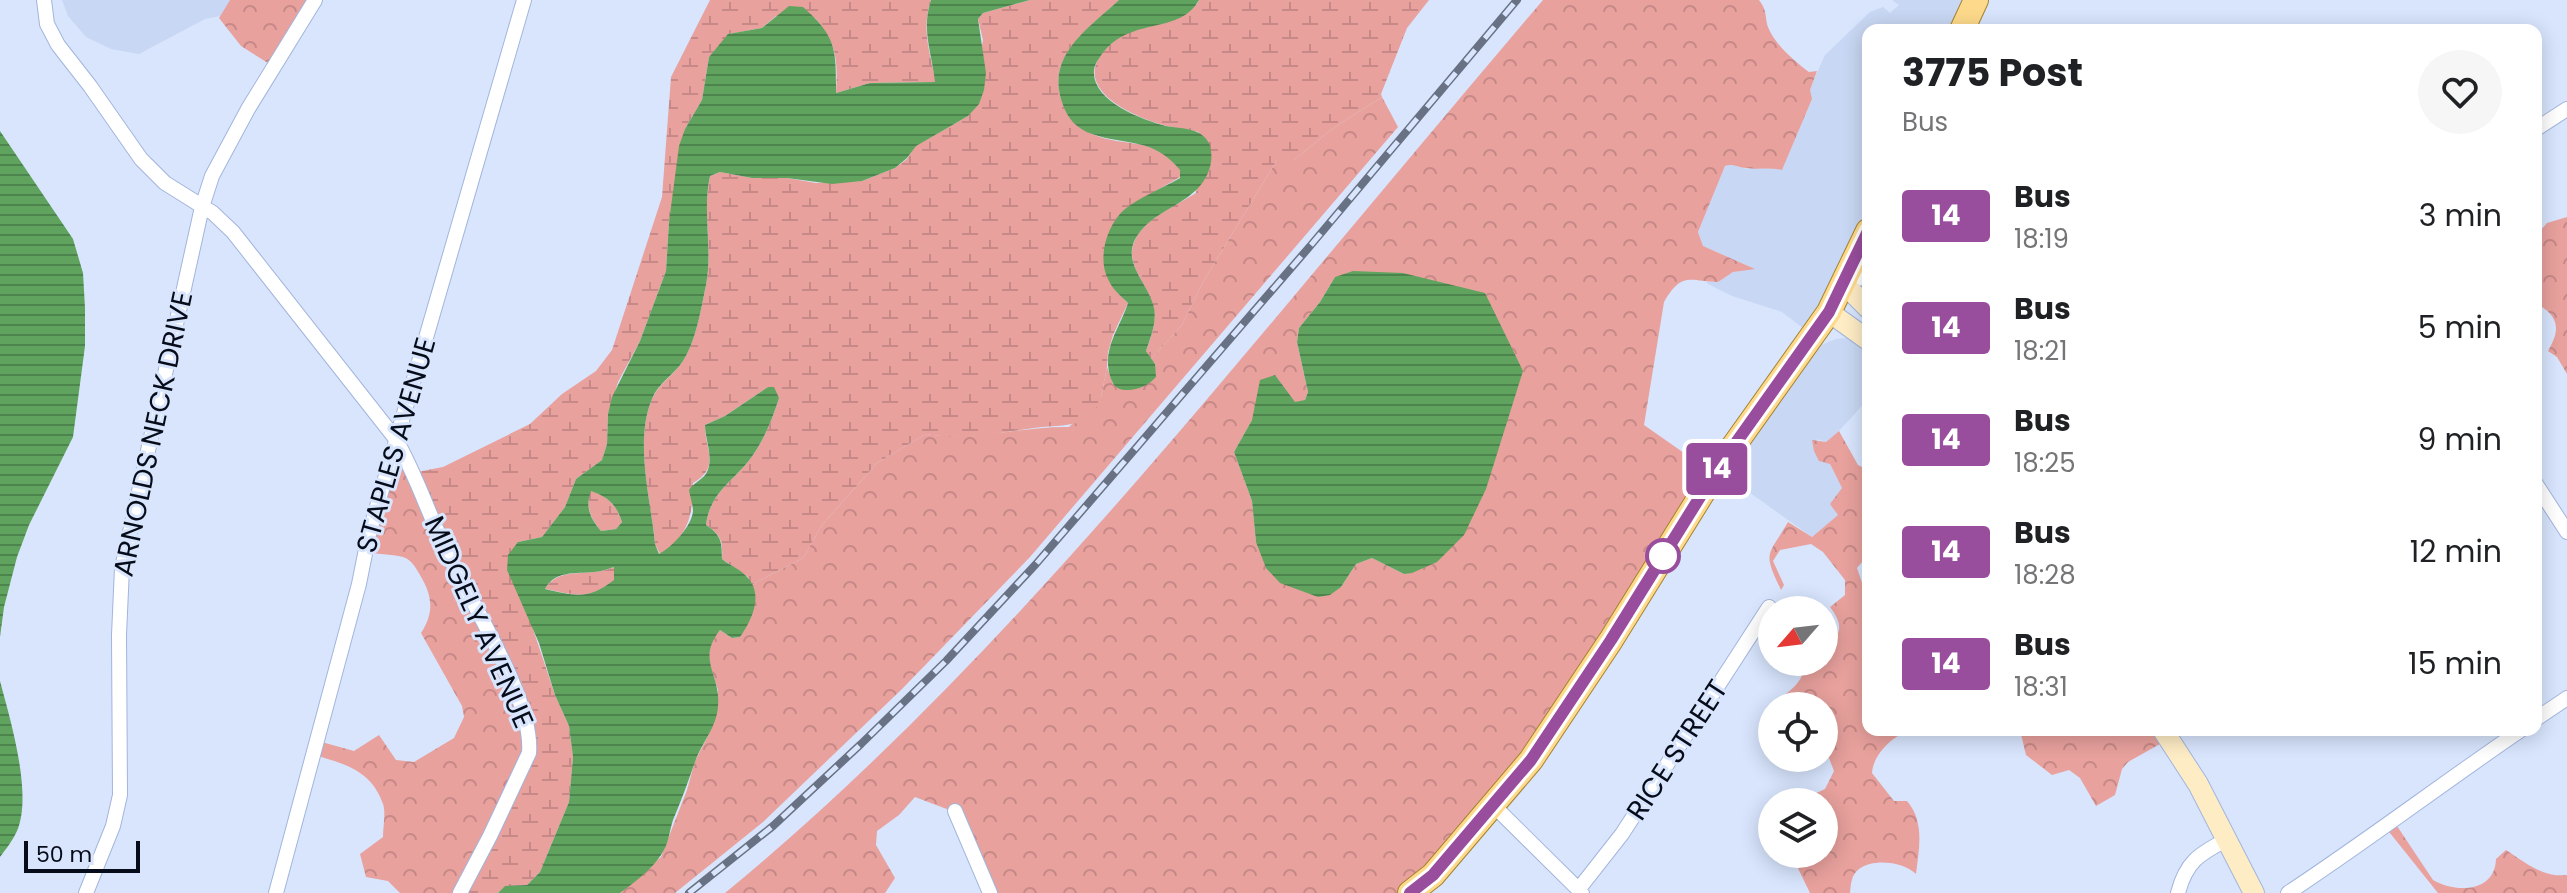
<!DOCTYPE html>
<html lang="en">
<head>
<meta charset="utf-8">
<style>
	body { margin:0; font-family:Poppins,sans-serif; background:#f6f6f6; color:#202124; height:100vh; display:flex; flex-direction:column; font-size:30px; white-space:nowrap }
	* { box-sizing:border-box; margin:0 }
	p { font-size:26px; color:#757577 }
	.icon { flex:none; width:44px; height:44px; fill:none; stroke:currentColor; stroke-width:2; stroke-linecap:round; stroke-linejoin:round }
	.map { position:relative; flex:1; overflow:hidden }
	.side { position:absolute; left:1862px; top:24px; width:680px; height:712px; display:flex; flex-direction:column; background:#fff; border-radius:16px; box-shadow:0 4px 20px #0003 }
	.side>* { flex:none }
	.badge { padding:0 16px; border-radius:6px; font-size:28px; line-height:52px }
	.needle { width:52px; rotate:242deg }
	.buttons { position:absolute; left:1758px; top:596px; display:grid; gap:16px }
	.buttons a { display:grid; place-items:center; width:80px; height:80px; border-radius:50%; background:#fff; box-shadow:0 4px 20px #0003; font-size:40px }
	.scale { position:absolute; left:24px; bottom:20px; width:116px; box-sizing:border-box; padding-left:8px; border:4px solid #060c19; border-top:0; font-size:22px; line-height:28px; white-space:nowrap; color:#060c19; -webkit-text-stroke:6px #d8e5fd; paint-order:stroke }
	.map>.badge { position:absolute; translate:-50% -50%; box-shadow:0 0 0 4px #fff }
	.round { display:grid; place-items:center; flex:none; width:84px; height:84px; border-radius:42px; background:#f6f6f6 }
	.headline { display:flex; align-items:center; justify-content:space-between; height:136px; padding:0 40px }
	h1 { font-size:38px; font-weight:700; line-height:60px }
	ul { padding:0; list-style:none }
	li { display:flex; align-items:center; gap:24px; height:112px; padding:0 40px }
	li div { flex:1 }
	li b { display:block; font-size:30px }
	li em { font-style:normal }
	li .badge { min-width:88px; font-weight:700; text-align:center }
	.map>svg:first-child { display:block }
	.built { fill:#c8d7f3 }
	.forest { fill:url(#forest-crowns); fill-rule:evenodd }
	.wetland { fill:url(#wetland-marsh) }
	.water { fill:url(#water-rules); fill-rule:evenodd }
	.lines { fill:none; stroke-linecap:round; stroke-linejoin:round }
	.street-casing { stroke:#a2b5dc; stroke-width:16 }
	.secondary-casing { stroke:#a2b5dc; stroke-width:22 }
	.primary-casing { stroke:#a58231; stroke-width:26 }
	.street { stroke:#fff; stroke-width:14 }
	.secondary { stroke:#feecc5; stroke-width:20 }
	.primary { stroke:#fdda8b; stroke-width:24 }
	.rail-casing { stroke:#687284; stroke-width:8 }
	.rail { stroke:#d8e5fd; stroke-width:5; stroke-dasharray:15; stroke-linecap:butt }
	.line-casing { stroke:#fff; stroke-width:18 }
	.line { stroke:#994d9d; stroke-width:12 }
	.stop-dot { fill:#fff; stroke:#994d9d; stroke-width:4 }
	.labels { text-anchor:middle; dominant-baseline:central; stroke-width:6; stroke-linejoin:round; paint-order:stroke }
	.street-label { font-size:28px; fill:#060c19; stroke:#d8e5fd }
</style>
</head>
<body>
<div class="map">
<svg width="2567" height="893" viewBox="0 0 2567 893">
	<defs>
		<pattern id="forest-crowns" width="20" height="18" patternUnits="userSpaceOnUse" patternTransform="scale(2)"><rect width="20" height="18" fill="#e8a19d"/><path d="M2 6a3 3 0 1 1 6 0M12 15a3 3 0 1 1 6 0" fill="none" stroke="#c68987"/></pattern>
		<pattern id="wetland-marsh" width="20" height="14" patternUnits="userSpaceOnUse" patternTransform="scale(2)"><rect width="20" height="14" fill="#e8a19d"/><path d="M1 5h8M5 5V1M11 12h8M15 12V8" fill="none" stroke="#c68987"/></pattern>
		<pattern id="water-rules" width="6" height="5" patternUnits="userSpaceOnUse" patternTransform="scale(2)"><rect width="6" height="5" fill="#60a35e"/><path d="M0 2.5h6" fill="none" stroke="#4d834d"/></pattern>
	</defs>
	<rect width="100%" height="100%" fill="#d8e5fd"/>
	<path class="built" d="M62,0H230L220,16L205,19L139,54L111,49L86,37L68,16Z
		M1892,0H1976L1962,30H1868V230L1812,335L1782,312L1732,296L1708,284L1706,282H1718L1733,272L1753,268L1703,246L1698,232L1725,166L1732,164L1747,169L1769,167L1782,169L1812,99L1809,91L1825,55L1870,12L1883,7L1890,13L1899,5Z
		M1856,337L1868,344V399L1839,431L1826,442L1817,439L1842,488L1838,515L1812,537L1718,470L1806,351L1836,339Z"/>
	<path class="forest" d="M230,0H314L271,65L241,46L219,18Z
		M1543,0H1759C1766,9 1765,13 1767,24C1772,42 1794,61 1809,72L1817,71L1810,90L1812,99L1782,170C1770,167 1758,170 1746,168C1736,167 1734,163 1725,166L1698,232L1703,246L1755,269L1733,272L1718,282C1689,281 1682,271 1664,302L1644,425L1694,460L1754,416L1522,770L1408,893H988L952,811L915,797L899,815L877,831L876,845L895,878L885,893H725C906,744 1062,570 1214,391C1325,260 1432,130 1543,0ZM1335,277L1404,574L1372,558L1356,564L1341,587L1256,542L1252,501L1234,452L1252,420L1305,400L1308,392L1297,342L1299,328L1320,302Z
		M1382,97L1398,127L1030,557L902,689L763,822L675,893H620L661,857L687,790L695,761L709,734L718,690L708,659L711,641L720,630L732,638L740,637C750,622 757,603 751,585L803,558L822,525L877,463L926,434C974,442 1021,426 1069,427L1101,397L1107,367L1113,384L1155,364L1151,359L1182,325L1203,282L1277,160H1294L1332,129Z
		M2567,217V374L2557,357L2548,351C2561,329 2559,316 2536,303V235L2547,223Z
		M1839,431L1858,465L1868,470V555L1857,568L1868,600V730H1916C1896,731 1873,754 1872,773L1894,801H1907C1925,822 1919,849 1916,874C1904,862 1874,858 1859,869C1851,875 1851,884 1850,893H1810L1791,854H1824V802H1797L1825,789L1834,771L1824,745V706H1792L1786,694C1797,685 1805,677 1804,662H1824C1826,637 1853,637 1830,607L1845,595V580L1823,552L1811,544L1780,550L1773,561L1784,585L1781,590C1762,550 1768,557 1788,522L1812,537L1838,515L1830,504L1842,488L1830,464L1819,461L1814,451L1812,440L1826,442Z
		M395,444L504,667L528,745L460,893H400L388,881L366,877L360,854L383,837C383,827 386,813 383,804C371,769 343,764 312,754L318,741L354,751L379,735L396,760L414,762L454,738L464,717L462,706L421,633C435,612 432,595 420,575C415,567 412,560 403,557C391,554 376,554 365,552Z
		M2020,730H2161L2167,740L2128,762L2122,769L2115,795L2096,806L2080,778L2069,770L2052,775L2026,755Z
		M2395,823L2433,880C2455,893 2495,893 2496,859L2506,850C2524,862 2544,878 2567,875V893H2438L2386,828Z"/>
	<path class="wetland" d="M710,0H931C921,29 930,53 936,82L870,83L836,93C838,60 837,44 815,18L776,16L762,28L729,34L709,57L702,100L685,129L669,222L666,271L640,341L618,382L608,414L607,444L602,460L576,479L565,507L542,537L518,542L532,626L555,695L569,726L573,757L569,802L540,872L527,885L506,886L498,893H460L524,767L529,736L417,472L443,467L530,424L562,394L596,371L612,350L662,197L671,77Z
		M1030,0H1119C1089,29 1044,56 1063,104C1067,116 1080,129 1092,134C1128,149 1149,134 1180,169V177L1125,209L1115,290L1128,303L1113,335L1108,352L1107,367L1101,397L1091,419C1069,427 1056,425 1034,428C997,433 964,441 926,434L877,463L822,525L803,558L751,585L748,577L722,559C723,541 721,535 706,525C710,491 735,481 753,455C765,438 773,417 779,398L768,387L725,416L705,425C705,450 721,467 693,483C693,514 689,536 660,554L655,544C651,500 634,441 652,399C659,383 674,375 683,361C696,340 701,309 706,285C713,249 702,212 710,176L720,172L752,178H787L816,183L862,181L895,168L907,159L915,146L968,116L983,40L978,19L983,13Z
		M1199,0H1429L1407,28L1381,94L1382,97L1332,129L1294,160H1277L1203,282L1182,325L1151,359L1146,351C1152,335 1158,319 1152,302C1145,281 1123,262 1136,238C1146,218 1177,205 1196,193L1199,132C1187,129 1174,128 1163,125C1124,114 1064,83 1113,42C1123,33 1134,31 1146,26C1163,20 1180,12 1197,4Z
		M590,490C608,497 616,504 622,522L616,529L601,531C590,517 586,508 590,490Z
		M614,567L615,580C587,601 577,595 545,589C556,571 575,574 594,572C600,572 608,569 614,567Z"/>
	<path class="water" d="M931,0H1030L983,13L978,19L986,73L984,90L979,104L968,116L916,146L907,158L895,168L862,181L832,184L787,178H752L720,172L710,176C702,212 713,249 706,285C701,309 696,341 683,361C674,375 658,383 652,399C634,441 651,500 655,544L659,554C672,547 692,526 693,511C693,505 690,496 689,490C694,482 703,480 707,472C714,458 705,439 705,425L725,416L768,387H774L779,398C773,417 765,438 753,455C735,481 710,491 706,525C721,535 722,541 722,559C729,565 742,570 748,578C764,596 751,621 740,637L732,638L720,630C696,660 721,674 718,706C717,727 702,742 695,762C688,782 681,801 673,820C669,832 669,844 661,855C652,869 634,883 620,893H498L505,886L527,885L540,872L569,802L573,757L569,726L555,695L539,643L507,570L508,555L518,542L542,537L565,507L576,479L602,460L607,444L608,414L612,397L640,341L666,271L669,222L679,146L685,129L702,100L709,57L728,34L762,28L789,6L803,7C837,37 836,50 836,93L870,83L935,82C932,53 921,30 931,0ZM591,491C608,497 616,504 622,522L616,529L601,531C590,518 585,507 591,491ZM614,567V580C588,600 576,596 545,589C555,570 576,574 594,572C600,572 607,569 614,567Z
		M1119,0H1199C1180,34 1136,17 1106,49C1101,55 1095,63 1094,70C1091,101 1142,120 1166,126C1182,129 1200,127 1209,143C1212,150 1212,160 1210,167C1200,204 1156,206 1137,236C1121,261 1146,281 1153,304C1158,320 1151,336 1146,351L1155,364L1156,377C1149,385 1138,390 1128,390C1117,391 1113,385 1110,376C1102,348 1120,328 1128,303C1121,296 1112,289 1108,279C1097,258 1107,224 1125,209C1138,198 1163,188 1180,178V170C1153,137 1127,146 1092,134C1077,129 1068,119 1063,105C1044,56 1088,29 1119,0Z
		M0,131L73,239L83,273L85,308V346L73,437L29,525L17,557L4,607L0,637Z
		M1353,271L1403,273L1485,293L1523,371L1486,489L1464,535L1437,562L1412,573L1404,574L1372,558L1356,564L1341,587L1330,595L1318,597L1280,583L1266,568L1256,542L1252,501L1234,452L1252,420L1260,380L1275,375L1295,402L1305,400L1308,392L1297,342L1299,328L1320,302L1335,277Z
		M0,681C10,719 33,794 17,831C13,840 6,849 0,857Z"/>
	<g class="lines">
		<defs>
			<path id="street" d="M44,0L47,24L58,45L90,86L141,159L165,183L213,213L233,232L395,438C416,474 428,513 446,550C469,600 534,700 529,753L490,836L460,893
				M2536,129L2567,109
				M1843,283L1868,276
				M2536,484L2567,532
				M2536,719L2567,698
				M1494,806L1582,893
				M955,811L990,893
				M1578,890L1622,834L1769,607
				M86,893L113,826L120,795L119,635L122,568L202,207L212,176L248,109L315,0
				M276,893L359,584L369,534L524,0
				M2178,893C2186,862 2199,854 2226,840
				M2288,893C2367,841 2443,783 2521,730"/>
			<path id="secondary" d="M1843,283L1868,308
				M1829,312L1868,340
				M2163,730L2198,784L2254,893"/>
			<path id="primary" d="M1962,30L1976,0
				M1410,893L1433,875L1531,760L1611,640L1718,468L1829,312L1868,231"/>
		</defs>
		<use href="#street" class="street-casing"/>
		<use href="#secondary" class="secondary-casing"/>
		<use href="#primary" class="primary-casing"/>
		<use href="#street" class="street"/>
		<use href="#secondary" class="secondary"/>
		<use href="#primary" class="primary"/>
		<defs>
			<path id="rail" d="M689,893L773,826L861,744L946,661L1036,564L1311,245L1517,0"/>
		</defs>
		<use href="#rail" class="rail-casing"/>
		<use href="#rail" class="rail"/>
	</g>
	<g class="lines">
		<defs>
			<path id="line" d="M1410,893L1433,875L1531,760L1611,640L1718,468L1829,312L1868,231"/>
		</defs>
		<use href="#line" class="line-casing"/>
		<use href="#line" class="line"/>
	</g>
	<circle class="stop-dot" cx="1663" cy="556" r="16"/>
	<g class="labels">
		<g class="street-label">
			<text transform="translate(153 434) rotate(-78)">ARNOLDS NECK DRIVE</text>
			<text transform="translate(396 445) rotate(-74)">STAPLES AVENUE</text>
			<text transform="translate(479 622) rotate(66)">MIDGELY AVENUE</text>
			<text transform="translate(1677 750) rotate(-57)">RICE STREET</text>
		</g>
	</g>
</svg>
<div class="buttons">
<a><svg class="needle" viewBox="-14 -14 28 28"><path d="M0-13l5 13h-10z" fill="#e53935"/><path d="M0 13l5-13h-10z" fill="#757577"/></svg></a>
<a><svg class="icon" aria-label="locate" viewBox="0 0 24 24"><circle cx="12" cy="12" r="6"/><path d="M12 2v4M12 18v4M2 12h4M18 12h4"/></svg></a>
<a><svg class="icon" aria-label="layers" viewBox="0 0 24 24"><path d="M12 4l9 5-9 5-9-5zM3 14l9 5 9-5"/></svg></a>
</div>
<div class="scale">50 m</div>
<b class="badge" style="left:1717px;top:469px;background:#994d9d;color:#fff">14</b>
<section class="side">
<div class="headline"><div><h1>3775 Post</h1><p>Bus</p></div><a class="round"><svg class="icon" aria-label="heart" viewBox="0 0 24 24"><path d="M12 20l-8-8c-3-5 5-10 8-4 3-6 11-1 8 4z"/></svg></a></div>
<ul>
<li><span class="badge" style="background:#994d9d;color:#fff">14</span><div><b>Bus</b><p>18:19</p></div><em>3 min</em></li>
<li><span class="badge" style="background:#994d9d;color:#fff">14</span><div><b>Bus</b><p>18:21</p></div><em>5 min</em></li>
<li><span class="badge" style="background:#994d9d;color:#fff">14</span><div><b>Bus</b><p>18:25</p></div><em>9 min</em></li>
<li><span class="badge" style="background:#994d9d;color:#fff">14</span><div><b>Bus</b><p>18:28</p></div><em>12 min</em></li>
<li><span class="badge" style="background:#994d9d;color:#fff">14</span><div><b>Bus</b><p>18:31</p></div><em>15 min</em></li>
</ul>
</section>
</div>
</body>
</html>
